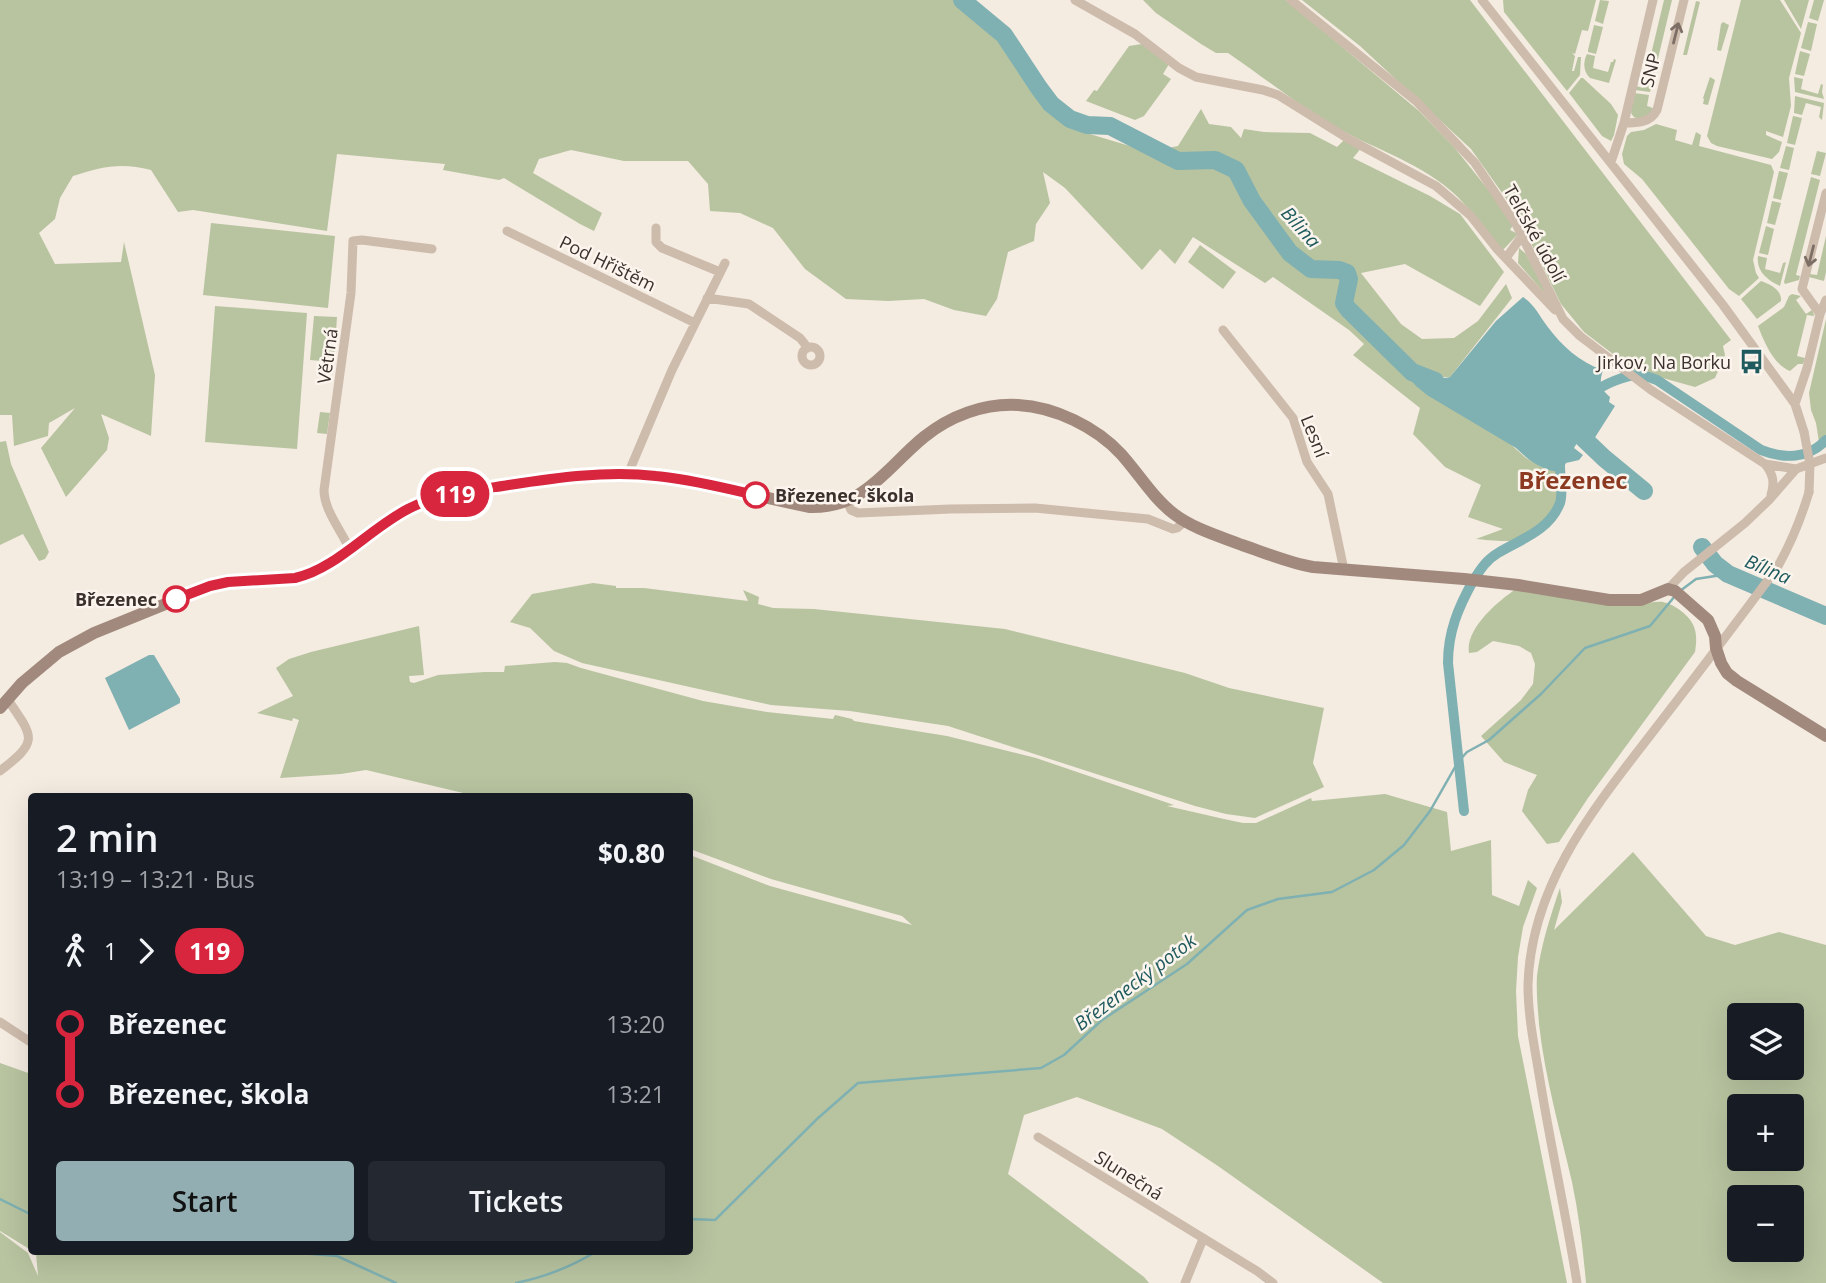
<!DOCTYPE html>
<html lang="en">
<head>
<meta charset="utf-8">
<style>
	body { margin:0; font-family:"Open Sans",sans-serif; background:#242831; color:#f1f3f6; height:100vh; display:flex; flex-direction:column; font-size:26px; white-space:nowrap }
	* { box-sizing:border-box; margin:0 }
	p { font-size:23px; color:#9ea1a6 }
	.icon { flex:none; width:38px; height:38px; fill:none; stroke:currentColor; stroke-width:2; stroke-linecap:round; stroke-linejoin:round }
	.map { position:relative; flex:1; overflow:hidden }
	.sheet { position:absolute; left:28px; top:793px; width:665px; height:462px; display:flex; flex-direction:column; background:#171b24; border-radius:7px; box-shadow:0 7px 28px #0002 }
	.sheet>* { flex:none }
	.badge { padding:0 14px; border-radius:23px; font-size:24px; line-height:46px }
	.controls { position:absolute; left:1727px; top:1003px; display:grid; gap:14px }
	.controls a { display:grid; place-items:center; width:77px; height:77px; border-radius:7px; background:#171b24; box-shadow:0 7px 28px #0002; font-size:35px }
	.map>.badge { position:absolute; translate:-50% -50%; box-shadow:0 0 0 4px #fff }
	.legs { display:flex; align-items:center; gap:10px; height:77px; padding:0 28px; font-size:23px }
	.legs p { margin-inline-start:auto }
	.headline { display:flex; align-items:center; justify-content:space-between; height:119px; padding:0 28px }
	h1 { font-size:38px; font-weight:600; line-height:52px }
	.cta { display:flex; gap:14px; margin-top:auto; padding:14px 28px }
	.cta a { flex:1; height:80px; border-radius:7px; background:#92aeb2; color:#111; font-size:28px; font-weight:600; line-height:80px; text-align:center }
	.cta a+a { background:#242831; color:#f1f3f6 }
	ul { padding:0 28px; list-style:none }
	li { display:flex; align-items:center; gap:24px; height:70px; font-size:26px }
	li i { display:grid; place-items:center; width:10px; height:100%; margin:0 9px; background:currentColor }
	li i::after { content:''; width:18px; height:18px; margin:-9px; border:5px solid; border-radius:50%; background:#171b24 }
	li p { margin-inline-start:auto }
	li:first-child i { background:linear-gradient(#0000 50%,currentColor 0) }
	li:last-child i { background:linear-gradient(currentColor 50%,#0000 0) }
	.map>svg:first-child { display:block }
	.green { fill:#b8c4a0; fill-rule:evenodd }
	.water { fill:#7fb0b2 }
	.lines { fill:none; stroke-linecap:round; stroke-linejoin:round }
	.stream { stroke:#7fb0b2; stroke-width:2.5 }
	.canal { stroke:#7fb0b2; stroke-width:10 }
	.river { stroke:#7fb0b2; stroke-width:18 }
	.street { stroke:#cdbbac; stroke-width:9 }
	.secondary { stroke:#a18a7d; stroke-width:12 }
	.street-bridge { stroke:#cdbbac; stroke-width:9 }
	.oneway { stroke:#7d6f65 }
	.line-1-casing { stroke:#fff; stroke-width:16 }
	.line-1 { stroke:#d7263d; stroke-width:10 }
	.stop-1-dot { fill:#fff; stroke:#d7263d; stroke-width:3.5 }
	.labels { text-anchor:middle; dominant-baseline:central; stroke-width:5; stroke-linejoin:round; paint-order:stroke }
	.street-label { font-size:18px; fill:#3b302b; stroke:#fbf5ee }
	.poi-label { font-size:18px; fill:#3b302b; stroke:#fbf5ee; text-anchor:end }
	.stop-label { font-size:18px; font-weight:bold; fill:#3b302b; stroke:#fbf5ee; text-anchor:start }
	.water-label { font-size:19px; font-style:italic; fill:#1f5a5e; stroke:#fbf5ee }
	.district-label { font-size:24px; font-weight:bold; fill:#8c3b22; stroke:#fbf5ee }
</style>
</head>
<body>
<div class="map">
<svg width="1826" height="1283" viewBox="0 0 1826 1283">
	<rect width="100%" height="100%" fill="#f4ebe1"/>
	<path class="green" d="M0,0H971L1051,114L1083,132L1150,152L1178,146L1201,109L1209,124L1231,127L1241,138L1244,129L1264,132L1310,133L1337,147L1346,138L1362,147L1353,158L1430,196L1460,214L1504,272L1480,306L1405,264L1361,273L1401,324L1422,339L1454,338L1478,321L1506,284L1512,298L1450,377H1435L1526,458L1540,466L1558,472C1559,481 1561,491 1558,500C1554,516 1536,533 1521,539C1511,543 1487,540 1476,539L1503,529L1468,517L1481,485L1445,467L1413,434L1420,408L1353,355L1364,344L1349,330L1273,277L1265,283L1193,237L1175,264L1160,249L1142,270L1065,188L1043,172L1050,203L1036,224L1034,241L1008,252L997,299L986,316L954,310L924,299L888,301L846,299L805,269L773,228L740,213L710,211L708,184L688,161H624L571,150L539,159L533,173L602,213L594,231L580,224L504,178L499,180L443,170L445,164L337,154L327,231L193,210L178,212L151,170C121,162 101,167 73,176L60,198L55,219L39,233L55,264L121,262L124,242L155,375L151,436L101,414L109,438L107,450L66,497L41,448L75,408L49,423L48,436L14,446L12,415H0Z
		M1143,0H1286L1419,111L1454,147L1494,197L1513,225L1510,230L1518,234L1503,250C1483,232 1471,207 1450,190C1415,160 1368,147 1329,123C1294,102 1262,76 1228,53H1216L1201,44L1156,13Z
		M1302,0H1470L1731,340L1723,346L1725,355L1715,378L1695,387L1634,370L1584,332L1561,304L1529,239L1542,231L1522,221L1471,149L1360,46Z
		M1503,0H1596L1588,31L1582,30L1575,54L1572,53L1575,56L1572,71H1574L1578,57H1581L1580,75L1567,91L1504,12Z
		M1600,0L1609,1L1603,24L1595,21Z
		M1664,0H1672L1650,92L1635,90L1636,86L1643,88Z
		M1741,0H1780L1801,33L1789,78L1791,106L1783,137L1766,131V135L1782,142L1779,152L1772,159L1717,146L1711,143L1707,136Z
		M1784,0H1809L1801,29Z
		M1814,0H1824L1818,21L1809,18Z
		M1696,1L1700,2L1687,55H1683Z
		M1723,22L1729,25L1721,51L1717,50L1721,24Z
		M1808,22L1817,24L1811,51L1801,48Z
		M1594,25L1603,27L1596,54L1588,52V50Z
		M1142,44L1169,64L1163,74L1171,79L1144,116L1135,120L1086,101L1094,90L1097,91L1129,46Z
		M1800,51L1810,54L1804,76L1795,74Z
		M1587,54L1595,56L1593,68L1608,72L1611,62H1613L1614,59L1616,60L1609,83L1590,78C1583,71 1583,62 1587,54Z
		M1710,77L1715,80L1708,105L1703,104L1704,99L1703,98Z
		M1794,77L1803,79L1801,89L1818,94L1821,84L1823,85L1822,92L1824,99L1795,92Z
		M1581,78H1583L1611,104L1618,115L1614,135L1611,141L1602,136L1569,93Z
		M1634,93L1649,95L1647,106L1653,108L1649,115L1638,119C1626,115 1632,103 1634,93Z
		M1795,96L1824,103L1822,120L1819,117L1821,107L1806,103L1802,115L1794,113Z
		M1793,116L1802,118L1795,145L1787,143Z
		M1656,124L1677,130L1675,140L1692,145L1696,132L1701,135L1699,146L1771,165L1774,172L1753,260L1756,273L1759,278L1739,296L1729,289L1642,179L1624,164L1622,154L1627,136L1631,132L1644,130Z
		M1786,146L1794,148L1789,170L1780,168Z
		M1817,151L1826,153L1820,176L1811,174Z
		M1779,171L1788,173L1781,200L1773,198Z
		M1811,177L1820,180L1796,275L1800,276L1799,280L1785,284L1784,282Z
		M1772,201L1781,203L1775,225L1767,223Z
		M211,223L335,236L328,308L203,295Z
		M1766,226L1774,229L1768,255L1759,253Z
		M1826,236V272L1824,281L1809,277V274L1817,275Z
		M1200,245L1236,272L1223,289L1188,262Z
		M1519,248L1526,254L1549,298L1518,263Z
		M1758,256L1767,258L1765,269L1780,273L1783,263L1786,262L1780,286C1767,280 1756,271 1758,256Z
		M1761,281C1770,284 1782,290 1781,301L1757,319L1741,299Z
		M1792,294L1801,296L1796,300L1806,314L1812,310L1814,315V316L1807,315L1797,356L1805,358L1803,364H1798L1790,371C1774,365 1764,342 1758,326L1784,307L1789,296Z
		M215,306L307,313L297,449L205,442Z
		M314,316L337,317L334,362L310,360Z
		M1826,319V436L1819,442L1816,423L1811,410L1809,393Z
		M320,412L330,413L327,434L317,433Z
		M6,441L11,464L49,552L45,559L39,561L23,534L0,545V442Z
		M593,583L616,586V588H644L748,601L743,590L759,597L758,604L773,608L814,609L1005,629L1185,673L1229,688L1324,708L1313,763L1324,787L1255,818L1226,814L1195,806L948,726L850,711L771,705L582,663L554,651L530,628L510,622L532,594Z
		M1516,589L1641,604C1648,603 1656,601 1663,602C1676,605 1692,617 1695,630C1697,638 1696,645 1695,652L1588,798L1559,842L1547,844L1522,811L1528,790L1537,775L1504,762L1481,736L1521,700L1533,684L1535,664L1531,653L1519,646L1493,641L1477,652L1469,653C1465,629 1498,601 1516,589Z
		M419,626L424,675L409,676L410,682L414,683L438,675L485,672H504L505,666L555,662L567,663L581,668L703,701L767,712L833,719L835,715L852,719L854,721L947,736L1036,758L1174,805L1167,806L1224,819L1243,823H1256L1311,798L1312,801L1385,794L1447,812L1451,851L1491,840L1492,895L1519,906L1528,880L1537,888L1523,927L1518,957L1516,991L1518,1036L1567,1283H1383L1218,1166L1162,1129L1077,1097L1024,1115L1008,1174L1144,1277L1149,1283H0V1232L28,1253L38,1276L36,1253L33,1251H690V855L770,886L912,925L902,916L771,879L690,849V796H476L366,770L341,774L280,778L299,720L293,718L292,721L257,713L293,696L276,668L289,659L311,652Z
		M1633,852L1706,936L1735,945L1779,932L1826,945V1283H1586C1583,1249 1579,1215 1572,1182C1560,1130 1545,1078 1539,1024C1538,1009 1536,992 1537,976C1541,945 1550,917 1560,888L1562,902L1554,930ZM1740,1015H1792V1068H1740ZM1792,1106V1158H1740V1106ZM1792,1197V1250H1740V1197Z
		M0,1063L31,1074V1250L0,1231Z"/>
	<path class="water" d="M1523,297C1534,304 1539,315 1547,326C1562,346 1579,362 1603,370C1599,382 1600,389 1610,397L1609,402L1615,406L1594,439L1569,418L1564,423L1587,449L1577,443L1574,448L1583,455L1579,460L1566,463L1561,472C1543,471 1528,460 1516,448L1427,395L1416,386L1410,379L1412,372L1418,367C1433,370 1434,381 1450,377L1496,321Z
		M149,655H154L180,699V703L129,730L105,678Z"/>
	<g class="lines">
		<path class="stream" d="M1680,591L1696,579L1728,574
			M0,1199L32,1215
			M690,1219L715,1220L817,1119L858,1083L1041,1068L1064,1055L1102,1020L1187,964L1247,910L1278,899L1332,892L1374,870L1404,845L1430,811L1458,762L1467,752L1489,740L1541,694L1585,648L1650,626L1675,596
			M209,1251H212
			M275,1251L337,1256L396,1283
			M516,1283C545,1277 571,1267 597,1251"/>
		<path class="canal" d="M1593,393C1604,384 1625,375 1640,375C1646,376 1652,378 1657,380L1761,450C1784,459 1808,459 1826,440
			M1464,811L1448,663C1448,632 1458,608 1473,581C1480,570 1486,560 1498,553C1521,539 1549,531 1560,503C1564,490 1559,474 1560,460"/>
		<path class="river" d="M962,0L1004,35L1039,88L1051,104L1070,119L1087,125L1110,126L1178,161L1215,160L1236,170L1252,201L1290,253L1311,269L1339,270L1347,273L1349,279L1344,303L1348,309L1412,372L1435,381
			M1545,414L1562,418L1604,458L1644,491
			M1702,547L1715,564L1728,574L1826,616"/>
		<path class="street" d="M1075,0L1135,34L1179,68L1196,77L1263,90L1278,95L1347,138L1436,186L1470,215L1497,249L1555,310
			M1291,0L1416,101L1475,163L1516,224L1563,319L1580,336L1651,390L1765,464
			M1482,0L1723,305L1795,404L1804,432
			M1624,123C1637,123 1650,123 1657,110L1684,0
			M1611,162L1624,123L1653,0
			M656,228V242L662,248L720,272
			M507,231L695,323
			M1506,258L1522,236
			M707,298L749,304L800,338L808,348
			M1820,314L1802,289L1826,193
			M1223,330L1293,418L1307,462L1328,494L1344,570
			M802 356a9 9 0 1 1 18 0a9 9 0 1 1-18 0Z
			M1795,404L1807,368L1820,314L1826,300
			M628,474L672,370L725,263
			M1771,495C1775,482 1773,474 1765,464L1796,469
			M847,501L851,510L858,513L950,509L1035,508L1148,519L1173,529L1177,528L1185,521
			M349,548C341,530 324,510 324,490L351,293L353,241L362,240L432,249
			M1668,589L1684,572L1745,523L1769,500L1796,469L1826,458
			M0,771C39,741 34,738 8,700
			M0,1022L32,1043
			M1038,1137L1257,1271L1273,1283
			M1185,1283L1203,1239
			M1577,1283C1566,1213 1550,1144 1539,1074C1534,1045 1528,1015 1528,985C1531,879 1601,800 1662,720C1701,670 1739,619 1777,568C1791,543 1801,519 1809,492"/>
		<path class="secondary" d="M0,708L22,683L59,652L94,633L210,586L242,580L294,578L305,576L328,565L387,520L411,507L457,493L573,476L628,474L681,479L809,507C864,509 886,468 924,437C950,416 984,403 1018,405C1055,407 1096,427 1121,454C1139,474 1153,498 1174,514C1194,529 1219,536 1242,545C1266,553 1289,563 1313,567L1464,579L1518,585L1609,600H1641L1668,589L1675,591L1708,620L1715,636L1716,648L1721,663L1727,673L1737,681L1826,736"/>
		<path class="street-bridge" d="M1804,432L1810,464L1809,492"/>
	</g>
	<defs><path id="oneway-shaft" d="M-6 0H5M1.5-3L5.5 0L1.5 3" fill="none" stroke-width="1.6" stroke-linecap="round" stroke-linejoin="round" transform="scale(1.75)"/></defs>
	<g class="oneway">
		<use href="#oneway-shaft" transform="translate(1676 33) rotate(-76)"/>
		<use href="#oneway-shaft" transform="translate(1811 256) rotate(104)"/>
	</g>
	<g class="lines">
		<defs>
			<path id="line-1" d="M176,599L210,586L228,582L295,578C336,569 369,529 408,509C435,495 466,491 496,487C549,479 602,470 656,476C690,479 723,488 756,495"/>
		</defs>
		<use href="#line-1" class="line-1-casing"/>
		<use href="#line-1" class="line-1"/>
	</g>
	<defs>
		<symbol id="bus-bare" viewBox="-9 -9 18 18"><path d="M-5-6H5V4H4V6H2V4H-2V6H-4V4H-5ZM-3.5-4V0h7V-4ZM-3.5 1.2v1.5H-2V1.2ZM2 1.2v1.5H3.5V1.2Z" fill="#1f5a5e" stroke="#fbf5ee" stroke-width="2.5" paint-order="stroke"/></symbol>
	</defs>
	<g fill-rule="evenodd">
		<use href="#bus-bare" x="1734" y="344" width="35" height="35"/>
	</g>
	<g class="stop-1-dot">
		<circle cx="756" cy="495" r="12"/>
		<circle cx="176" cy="599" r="12"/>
	</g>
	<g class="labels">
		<g class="street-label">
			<text transform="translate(1650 70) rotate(-76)">SNP</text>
			<text transform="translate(1535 233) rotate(61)">Telčské údolí</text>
			<text transform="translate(608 263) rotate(26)">Pod Hřištěm</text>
			<text transform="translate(327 356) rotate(-82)">Větrná</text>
			<text transform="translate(1315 436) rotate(68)">Lesní</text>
			<text transform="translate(1129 1175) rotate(32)">Slunečná</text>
		</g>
		<g class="poi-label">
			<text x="1731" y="362">Jirkov, Na Borku</text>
		</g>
		<g class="stop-label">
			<text x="775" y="495">Březenec, škola</text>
			<text x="157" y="599" text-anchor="end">Březenec</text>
		</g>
		<g class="water-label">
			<text transform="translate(1301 227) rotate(48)">Bílina</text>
			<text transform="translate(1768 569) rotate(23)">Bílina</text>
			<text transform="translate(1135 982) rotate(-37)">Březenecký potok</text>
		</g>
		<g class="district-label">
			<text x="1573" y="479">Březenec</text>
		</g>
	</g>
</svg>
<div class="controls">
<a><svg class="icon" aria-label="layers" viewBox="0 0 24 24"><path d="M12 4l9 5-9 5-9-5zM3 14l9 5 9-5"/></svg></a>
<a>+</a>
<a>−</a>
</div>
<b class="badge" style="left:455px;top:494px;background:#d7263d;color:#fff">119</b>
<section class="sheet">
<div class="headline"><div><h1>2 min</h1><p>13:19 – 13:21 · Bus</p></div><b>$0.80</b></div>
<div class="legs"><svg class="icon" aria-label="walk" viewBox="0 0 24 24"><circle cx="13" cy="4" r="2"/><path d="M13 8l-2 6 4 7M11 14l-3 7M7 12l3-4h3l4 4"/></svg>1<svg class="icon" aria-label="forward" viewBox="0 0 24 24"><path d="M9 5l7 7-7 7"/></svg><b class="badge" style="background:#d7263d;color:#fff">119</b></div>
<ul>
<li><i style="color:#d7263d"></i><b>Březenec</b><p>13:20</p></li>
<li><i style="color:#d7263d"></i><b>Březenec, škola</b><p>13:21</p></li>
</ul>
<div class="cta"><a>Start</a><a>Tickets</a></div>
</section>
</div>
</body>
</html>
